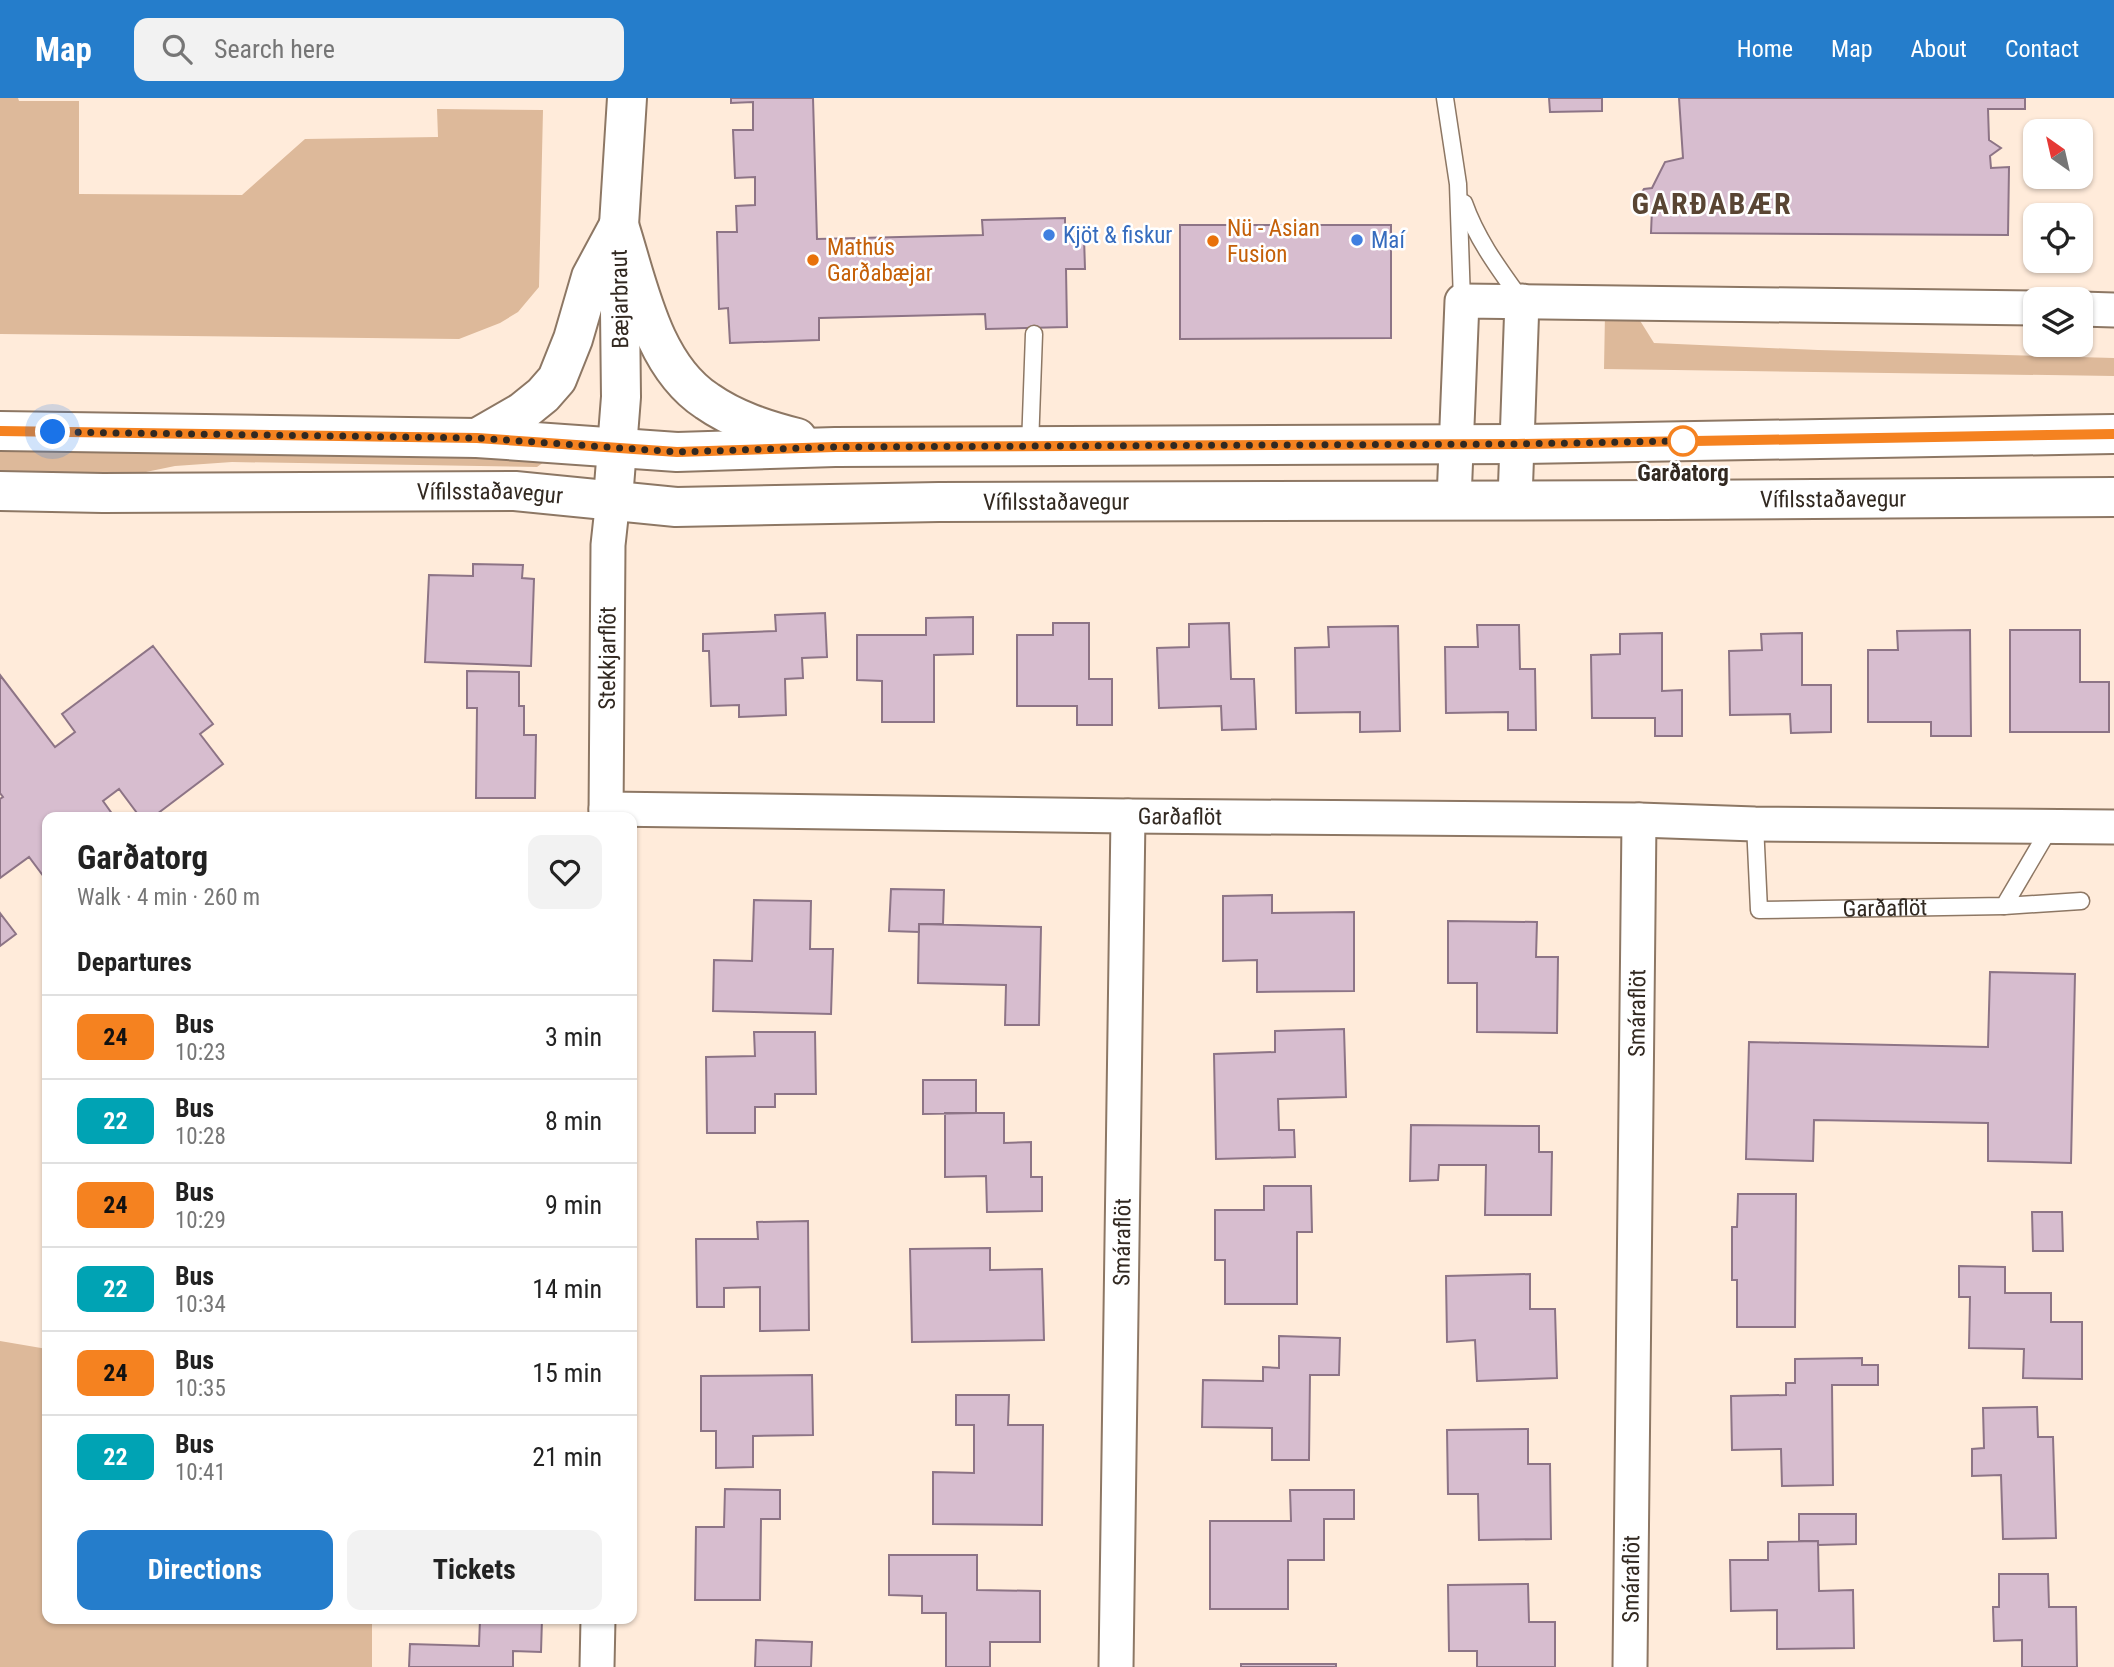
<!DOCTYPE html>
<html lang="en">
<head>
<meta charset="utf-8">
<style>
	body { margin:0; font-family:"Roboto Condensed",sans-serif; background:#f2f2f2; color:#222; height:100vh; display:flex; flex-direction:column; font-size:26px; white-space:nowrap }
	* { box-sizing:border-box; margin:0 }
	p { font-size:23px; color:#767676 }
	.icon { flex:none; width:38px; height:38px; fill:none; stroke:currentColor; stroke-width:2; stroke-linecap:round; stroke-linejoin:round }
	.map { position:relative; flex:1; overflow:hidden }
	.sheet { position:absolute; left:42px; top:714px; width:595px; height:812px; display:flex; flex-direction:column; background:#fff; border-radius:14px; box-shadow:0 2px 5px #0004 }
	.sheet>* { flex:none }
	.badge { padding:0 14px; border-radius:10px; font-size:24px; line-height:46px }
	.needle { width:46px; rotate:326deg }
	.fabs { position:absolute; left:2023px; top:21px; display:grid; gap:14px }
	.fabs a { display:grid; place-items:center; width:70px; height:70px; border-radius:14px; background:#fff; box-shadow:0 2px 5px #0004; font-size:35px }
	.you { position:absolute; width:35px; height:35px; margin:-18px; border:5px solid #fff; border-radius:50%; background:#1a73e8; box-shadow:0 0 0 10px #1a73e833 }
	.map>.badge { position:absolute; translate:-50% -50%; box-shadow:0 0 0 4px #fff }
	h2 { padding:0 35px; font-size:26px; line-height:63px }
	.round { display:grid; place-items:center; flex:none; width:74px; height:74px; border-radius:14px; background:#f2f2f2 }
	.head { display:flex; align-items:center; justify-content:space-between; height:119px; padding:0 35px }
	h1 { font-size:33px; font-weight:700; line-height:52px }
	.button { display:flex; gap:14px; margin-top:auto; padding:14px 35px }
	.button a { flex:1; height:80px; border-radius:14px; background:#257dcb; color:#fff; font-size:28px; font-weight:700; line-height:80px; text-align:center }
	.button a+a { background:#f2f2f2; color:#222 }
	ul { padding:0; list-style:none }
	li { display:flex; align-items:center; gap:21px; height:84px; padding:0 35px; border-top:2px solid #e0e0e0 }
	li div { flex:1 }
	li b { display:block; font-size:26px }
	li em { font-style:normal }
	li .badge { min-width:77px; font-weight:700; text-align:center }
	header { display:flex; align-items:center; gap:42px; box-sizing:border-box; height:98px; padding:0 35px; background:#257dcb; color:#fff }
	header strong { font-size:33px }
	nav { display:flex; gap:38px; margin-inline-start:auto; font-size:24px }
	.search { width:490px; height:63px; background:#f2f2f2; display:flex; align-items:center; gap:18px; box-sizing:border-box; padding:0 24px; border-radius:14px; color:#767676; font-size:26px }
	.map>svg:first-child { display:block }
	.green { fill:#ddb99a }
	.building { fill:#d7bdcf; stroke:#8d7486; stroke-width:2 }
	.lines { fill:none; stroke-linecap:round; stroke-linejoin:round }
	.service-casing { stroke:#8d7764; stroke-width:19 }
	.minor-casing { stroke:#8d7764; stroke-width:37 }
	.tertiary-casing { stroke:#8d7764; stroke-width:42 }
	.secondary-casing { stroke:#8d7764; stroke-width:42 }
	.service { stroke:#fff; stroke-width:16 }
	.minor { stroke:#fff; stroke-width:33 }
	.tertiary { stroke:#fff; stroke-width:38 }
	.secondary { stroke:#fff; stroke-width:38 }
	.line-casing { stroke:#fff; stroke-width:16 }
	.line { stroke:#f58220; stroke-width:10 }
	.walk { stroke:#322921; stroke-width:7; stroke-dasharray:0 12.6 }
	.shop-dot { fill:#3f7fe0; stroke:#fff; stroke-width:2.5 }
	.food-dot { fill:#e8710a; stroke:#fff; stroke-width:2.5 }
	.stop-dot { fill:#fff; stroke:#f58220; stroke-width:3.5 }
	.labels { text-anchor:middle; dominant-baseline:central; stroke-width:5; stroke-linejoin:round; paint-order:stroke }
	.food-label { font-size:23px; fill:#c56008; stroke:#fff; text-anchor:start }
	.shop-label { font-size:23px; fill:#366cbe; stroke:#fff; text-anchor:start }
	.street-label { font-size:23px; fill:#322921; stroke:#fff }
	.stop-label { font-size:23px; font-weight:bold; fill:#322921; stroke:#fff }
	.district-label { font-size:30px; font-weight:bold; letter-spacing:2px; fill:#594533; stroke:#fff }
</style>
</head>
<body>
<header>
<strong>Map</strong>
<div class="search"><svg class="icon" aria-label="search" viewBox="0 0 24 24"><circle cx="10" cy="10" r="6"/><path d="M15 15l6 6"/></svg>Search here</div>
<nav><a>Home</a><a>Map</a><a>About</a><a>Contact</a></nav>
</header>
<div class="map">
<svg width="2114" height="1569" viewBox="0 0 2114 1569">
	<rect width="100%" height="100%" fill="#ffebda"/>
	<path class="green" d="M0,0H18L19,3H79V96L242,97L305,41L438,39L437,11L543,12L539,189L518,214L500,225L459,241L0,236Z
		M1634,213L1654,245L1818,252L2114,260V278L1604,271L1605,215Z
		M0,348L538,359L544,364L537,369L232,364L175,368L102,383L0,380Z
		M0,1243L47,1251V1521H372V1569H0Z"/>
	<path class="building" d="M731,0H813L817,141L983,137L982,122L1065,120V139H1084L1085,171H1066L1067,229L986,231L985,216L819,220V242L730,245L728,210L719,211L717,134H737L736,108L755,107V79L735,80L733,32H753V4L731,5Z
		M1549,0H1602V13L1550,14Z
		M1679,0H2025V11H1988L1989,42L2001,50L1990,58L1991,70L2009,69L2008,137L1651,135L1652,111L1645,110L1641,106L1638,100L1644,91L1652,90L1665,64L1683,60Z
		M1180,127H1391V240L1180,241Z
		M473,466L523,467L522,480L534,481L531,568L425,564L429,477L473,478Z
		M825,515L827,559L802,560L803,580L785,581L786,617L739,619V607L711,608L709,553H703V536L776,533L775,517Z
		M973,519V556L934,557V624H882V583L857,582V537H926V520Z
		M1053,525H1089V581H1112V627H1077V608H1017V537H1053Z
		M1229,525L1231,581H1254L1256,631L1222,632L1221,608L1159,610L1157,550L1189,549V526Z
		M1477,527H1519L1520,571H1535L1536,632H1508V614L1446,615L1445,549H1478Z
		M1398,528L1400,633L1360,634V614L1296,615L1295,550L1329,549L1328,529Z
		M1970,532L1971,638H1931V624H1868V552H1898L1897,533Z
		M2010,532H2080V584H2109V634H2010Z
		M1662,535V593L1682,592V638H1655V620H1592L1591,557L1620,556V536Z
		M1802,535V587H1831V634L1791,635L1790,616L1730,617L1729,553L1762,552L1761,536Z
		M153,548L213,626L200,636L223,666L153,719H140L119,691L103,703L113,717L110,719H47V783L29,759L0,780V701L3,699L0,695V577L55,649L75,634L62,616Z
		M467,573L519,574V608H524V637H536L535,700H476L477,610H467Z
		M891,791L944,792L943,826H919V834L889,833Z
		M1272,797V815L1354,814V893L1257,894V862L1223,863V798Z
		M754,802L811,803L810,851H833L831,916L713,913L714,862L752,863Z
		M0,815L16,836L0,848Z
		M1448,823L1537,824L1536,859H1558L1557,935L1477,934V885H1448Z
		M919,826L1041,829L1039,927H1005L1006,887L918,885Z
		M1990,874L2075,876L2071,1065L1988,1063V1025L1814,1022L1813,1063L1746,1061L1749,944L1988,949Z
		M1344,931L1346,999L1278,1001L1279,1032H1294L1295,1059L1216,1061L1214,956L1275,954V933Z
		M754,934H815L816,996H775V1009H755V1035H707L706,959L755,958Z
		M923,982H976V1015L923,1016Z
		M945,1015H1004V1045L1031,1044V1079H1042V1113L987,1114L986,1078L945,1079Z
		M1411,1027L1539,1028V1054H1552L1551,1117H1485L1486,1067H1439L1438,1082L1410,1083Z
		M1264,1088H1311L1312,1134H1297V1206H1225V1162H1215V1112H1264Z
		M1738,1096H1796L1795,1229H1737V1182H1732V1129H1737Z
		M2032,1114H2062L2063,1153H2033Z
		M808,1123L809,1232L760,1233V1189L724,1190V1209H697L696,1141H758L757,1124Z
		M990,1150V1172L1042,1171L1044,1242L912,1244L910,1151Z
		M1959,1168L2005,1169V1195H2051V1224H2082V1281L2023,1280L2024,1251L1969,1250L1970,1199H1959Z
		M1530,1176V1211H1555L1557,1280L1477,1283L1475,1242L1447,1244L1446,1178Z
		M1279,1238L1340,1240L1339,1277H1310L1309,1362H1272V1330L1202,1329L1203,1282L1263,1283V1269L1279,1270Z
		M1862,1260V1267H1878V1287H1832L1833,1387L1782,1388L1781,1351L1732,1352L1731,1298L1786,1297V1285H1795V1261Z
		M812,1277L813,1337L753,1338V1369L716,1370V1333H701V1278Z
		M956,1297H1009L1008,1327H1043L1042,1427L933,1426V1374L974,1375V1327H956Z
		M2037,1309L2038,1339H2053L2056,1440L2003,1441L2001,1377L1972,1378V1351L1984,1350L1983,1310Z
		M1528,1331V1366H1550L1551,1441L1479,1442L1478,1396H1448L1447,1332Z
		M725,1391L780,1392V1421H761L760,1502H695L696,1429H724Z
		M1290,1392H1354V1421H1324V1462H1288V1511H1210V1423H1291Z
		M1799,1416H1856V1446L1818,1447V1443H1799Z
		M1818,1443L1819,1493L1853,1492L1854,1550L1777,1551V1512L1731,1513L1730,1462H1768V1444Z
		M889,1457H977V1492L1040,1493V1544H990V1569H946V1515H922V1498L889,1497Z
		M1999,1476H2048L2049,1509H2076L2077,1569H2022V1542L1994,1543L1993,1509H1999Z
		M1528,1486L1529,1524H1555V1569H1477V1553H1449L1448,1487Z
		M480,1521H542L541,1554L513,1553V1569H409L410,1546L479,1548Z
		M756,1542L812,1544L811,1569H755Z
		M1241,1566H1336V1569H1241Z"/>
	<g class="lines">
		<defs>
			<g id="service">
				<path d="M1445,0L1458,86L1462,203"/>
				<path d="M1464,105C1477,142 1499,171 1522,203"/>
				<path d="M1030,348L1034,236"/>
				<path id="s1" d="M1755,726L1759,812L2004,808L2051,728"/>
				<path d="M2004,808L2081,803"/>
			</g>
			<g id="minor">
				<path d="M2081,211L2114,212"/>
				<path d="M1454,402L1462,203L2035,210"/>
				<path d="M1515,402L1522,203"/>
				<path id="s2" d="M606,711L1128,718L1639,722L1755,726L2114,729"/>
				<path id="s3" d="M606,719L608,447L613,401"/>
				<path d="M597,1569L598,1521"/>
				<path id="s4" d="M1116,1569L1128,718"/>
				<path id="s5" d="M1630,1569L1639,722"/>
			</g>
			<path id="tertiary" d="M613,401L621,299L619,127L627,0"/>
			<g id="secondary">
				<path d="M619,127C638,186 652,267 707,303C734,322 766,332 797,340"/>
				<path d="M0,333L477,340L677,354L835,349L1517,346L2114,336"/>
				<path d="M477,340L522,314L543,297L557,281L573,241L591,179L619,127"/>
				<path id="s6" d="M0,393L103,395L515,393L676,409L939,404L1664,402L2114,399"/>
			</g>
		</defs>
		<use href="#service" class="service-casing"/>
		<use href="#minor" class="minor-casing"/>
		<use href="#tertiary" class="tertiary-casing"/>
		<use href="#secondary" class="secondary-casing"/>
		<use href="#service" class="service"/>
		<use href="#minor" class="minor"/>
		<use href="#tertiary" class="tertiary"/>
		<use href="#secondary" class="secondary"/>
	</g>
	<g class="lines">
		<defs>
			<path id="line" d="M0,333L477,340L677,354L835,349L1517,346L2114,336"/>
		</defs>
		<use href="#line" class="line-casing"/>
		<use href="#line" class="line"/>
		<path class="walk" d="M53,334L477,340L677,354L835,349L1517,346L1683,343"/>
	</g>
	<g class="shop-dot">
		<circle cx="1049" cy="137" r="7"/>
		<circle cx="1357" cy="142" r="7"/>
	</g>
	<g class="food-dot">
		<circle cx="1213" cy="143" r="7"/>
		<circle cx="813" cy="162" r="7"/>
	</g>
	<circle class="stop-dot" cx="1683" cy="343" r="14"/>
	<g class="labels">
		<g class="food-label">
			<text x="1227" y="130">Nü - Asian<tspan x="1227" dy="26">Fusion</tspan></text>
			<text x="827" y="149">Mathús<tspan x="827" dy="26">Garðabæjar</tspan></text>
		</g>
		<g class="shop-label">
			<text x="1063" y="137">Kjöt &amp; fiskur</text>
			<text x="1371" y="142">Maí</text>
		</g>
		<g class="street-label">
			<text transform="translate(620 201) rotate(-91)">Bæjarbraut</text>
			<text stroke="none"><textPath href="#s6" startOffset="490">Vífilsstaðavegur</textPath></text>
			<text stroke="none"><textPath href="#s6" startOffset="1834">Vífilsstaðavegur</textPath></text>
			<text stroke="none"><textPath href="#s6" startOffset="1057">Vífilsstaðavegur</textPath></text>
			<text stroke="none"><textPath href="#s3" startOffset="159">Stekkjarflöt</textPath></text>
			<text stroke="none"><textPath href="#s2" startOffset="574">Garðaflöt</textPath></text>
			<text stroke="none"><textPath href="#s1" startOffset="212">Garðaflöt</textPath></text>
			<text stroke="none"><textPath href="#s5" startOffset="654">Smáraflöt</textPath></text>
			<text stroke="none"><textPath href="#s4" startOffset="425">Smáraflöt</textPath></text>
			<text stroke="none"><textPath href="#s5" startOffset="88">Smáraflöt</textPath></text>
		</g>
		<g class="stop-label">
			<text x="1683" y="375">Garðatorg</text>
		</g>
		<g class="district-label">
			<text x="1712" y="105">GARÐABÆR</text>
		</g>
	</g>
</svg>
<div class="fabs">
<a><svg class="needle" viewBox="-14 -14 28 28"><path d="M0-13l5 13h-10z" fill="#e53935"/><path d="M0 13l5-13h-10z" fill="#767676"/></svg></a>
<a><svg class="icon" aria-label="locate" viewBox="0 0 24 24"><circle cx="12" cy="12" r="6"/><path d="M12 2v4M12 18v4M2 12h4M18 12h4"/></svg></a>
<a><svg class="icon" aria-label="layers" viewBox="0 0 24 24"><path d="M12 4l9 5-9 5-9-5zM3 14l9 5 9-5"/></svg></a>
</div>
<div class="you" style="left:53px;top:334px"></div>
<section class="sheet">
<div class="head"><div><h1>Garðatorg</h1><p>Walk · 4 min · 260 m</p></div><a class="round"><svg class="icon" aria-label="heart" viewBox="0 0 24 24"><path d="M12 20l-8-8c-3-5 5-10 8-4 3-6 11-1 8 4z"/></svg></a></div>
<h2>Departures</h2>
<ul>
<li><span class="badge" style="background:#f58220;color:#111">24</span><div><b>Bus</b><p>10:23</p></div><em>3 min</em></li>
<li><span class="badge" style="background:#00a3b4;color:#fff">22</span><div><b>Bus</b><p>10:28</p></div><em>8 min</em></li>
<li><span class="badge" style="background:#f58220;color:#111">24</span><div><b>Bus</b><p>10:29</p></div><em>9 min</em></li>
<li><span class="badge" style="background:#00a3b4;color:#fff">22</span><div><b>Bus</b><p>10:34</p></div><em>14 min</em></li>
<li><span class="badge" style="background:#f58220;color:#111">24</span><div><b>Bus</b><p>10:35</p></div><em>15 min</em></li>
<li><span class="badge" style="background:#00a3b4;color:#fff">22</span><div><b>Bus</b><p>10:41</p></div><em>21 min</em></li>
</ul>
<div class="button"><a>Directions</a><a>Tickets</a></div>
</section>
</div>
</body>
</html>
